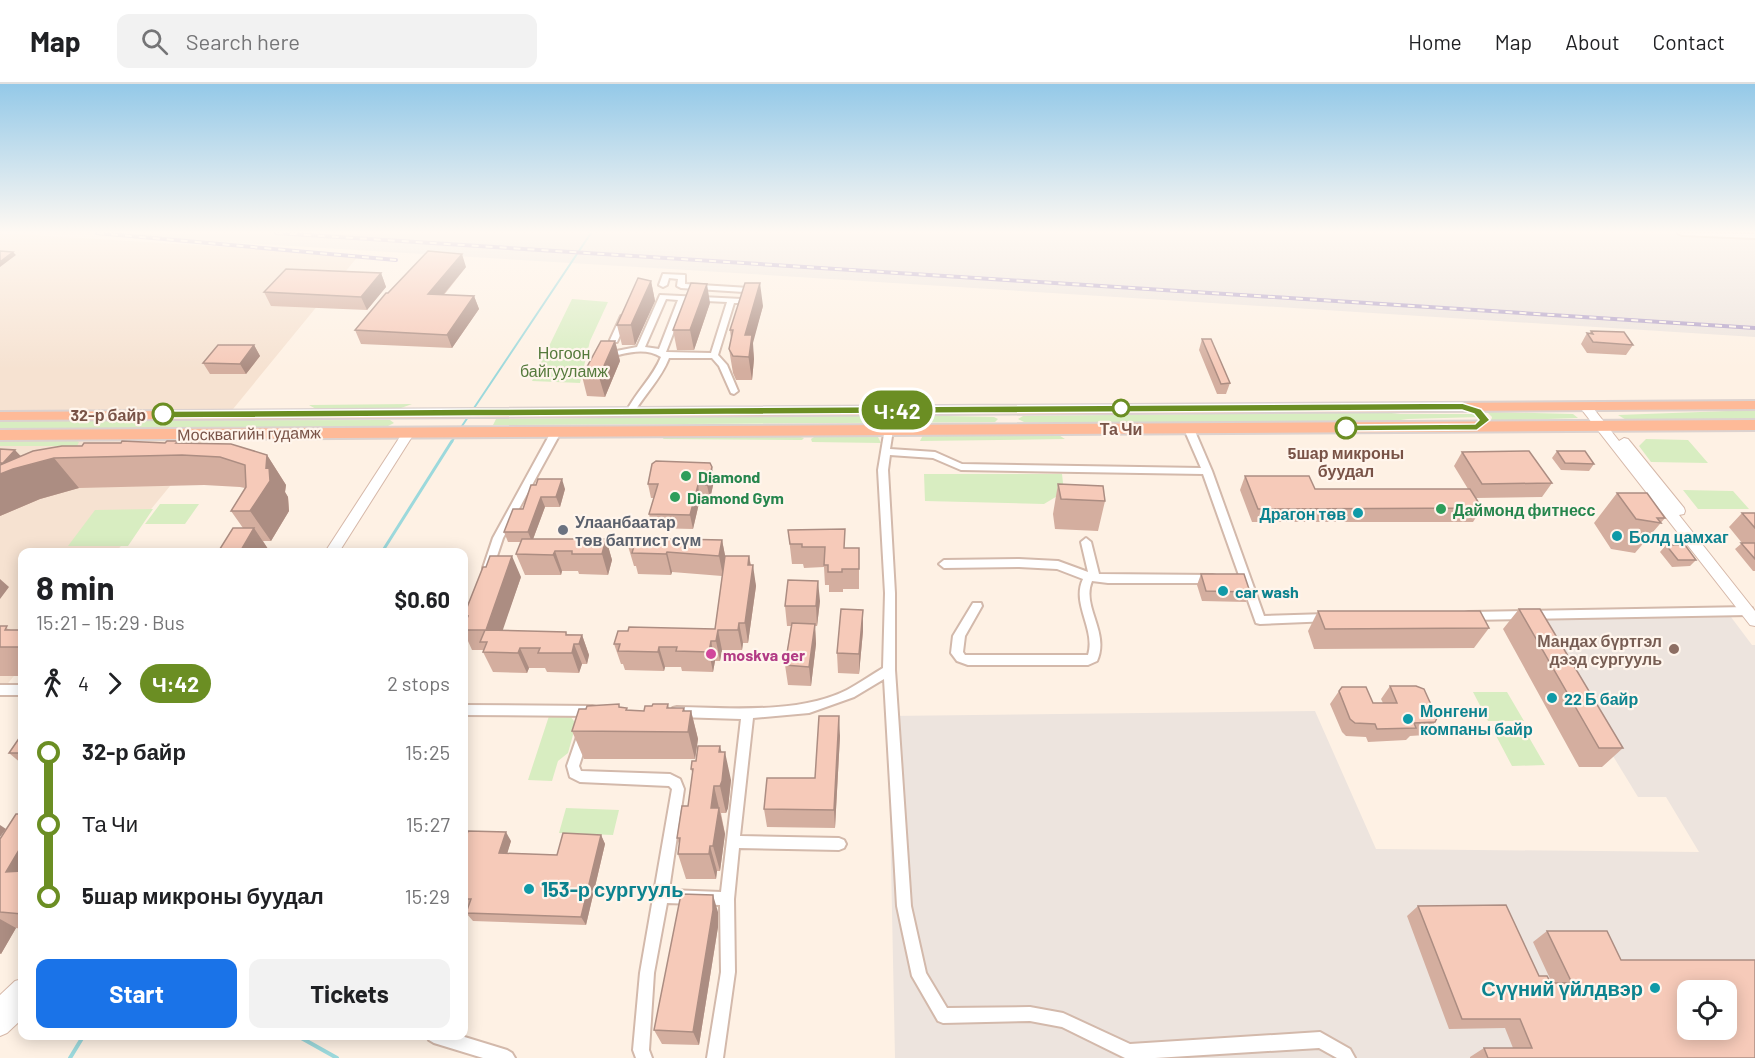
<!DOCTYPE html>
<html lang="en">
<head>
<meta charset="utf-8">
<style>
	body { margin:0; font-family:Barlow,sans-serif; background:#f2f2f2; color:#202124; height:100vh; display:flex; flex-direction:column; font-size:22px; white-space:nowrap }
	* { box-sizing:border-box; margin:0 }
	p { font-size:20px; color:#757577 }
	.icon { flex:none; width:33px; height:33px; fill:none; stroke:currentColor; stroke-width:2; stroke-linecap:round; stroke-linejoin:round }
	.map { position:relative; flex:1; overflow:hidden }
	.panel { position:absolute; left:18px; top:464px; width:450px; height:492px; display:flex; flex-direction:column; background:#fff; border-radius:12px; box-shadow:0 3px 15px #0003 }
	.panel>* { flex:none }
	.badge { padding:0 12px; border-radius:20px; font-size:21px; line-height:39px }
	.tools { position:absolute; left:1677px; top:896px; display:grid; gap:12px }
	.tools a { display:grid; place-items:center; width:60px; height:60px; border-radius:12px; background:#fff; box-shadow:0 3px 15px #0003; font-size:30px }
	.map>.badge { position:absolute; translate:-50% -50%; box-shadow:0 0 0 3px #fff }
	.legs { display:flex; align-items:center; gap:9px; height:66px; padding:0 18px; font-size:20px }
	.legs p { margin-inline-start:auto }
	.overview { display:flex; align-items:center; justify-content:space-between; height:102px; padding:0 18px }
	h1 { font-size:33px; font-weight:700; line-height:45px }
	.action { display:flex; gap:12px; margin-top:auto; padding:12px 18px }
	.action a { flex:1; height:69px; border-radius:12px; background:#1a73e8; color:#fff; font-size:24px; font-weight:700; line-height:69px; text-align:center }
	.action a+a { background:#f2f2f2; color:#202124 }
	ul { padding:0 18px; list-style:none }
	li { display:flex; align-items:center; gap:21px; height:72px; font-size:22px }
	li i { display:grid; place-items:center; width:9px; height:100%; margin:0 8px; background:currentColor }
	li i::after { content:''; width:15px; height:15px; margin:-8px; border:4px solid; border-radius:50%; background:#fff }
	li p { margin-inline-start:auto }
	li:first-child i { background:linear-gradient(#0000 50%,currentColor 0) }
	li:last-child i { background:linear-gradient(currentColor 50%,#0000 0) }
	header { display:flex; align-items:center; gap:36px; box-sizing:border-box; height:84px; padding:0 30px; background:#fff; border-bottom:2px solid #e0e0e0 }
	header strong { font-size:28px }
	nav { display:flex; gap:33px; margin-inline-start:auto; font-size:21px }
	.search { width:420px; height:54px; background:#f2f2f2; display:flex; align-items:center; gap:15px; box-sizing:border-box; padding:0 21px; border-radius:12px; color:#757577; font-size:22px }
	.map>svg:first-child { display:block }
	.residential { fill:#f6e2d1 }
	.industrial { fill:#ede4de; fill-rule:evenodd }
	.green { fill:#d8edc1 }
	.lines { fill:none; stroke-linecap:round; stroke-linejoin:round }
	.stream-far2 { stroke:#9cd9dc; stroke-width:2 }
	.stream-far1 { stroke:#9cd9dc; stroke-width:3 }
	.stream { stroke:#9cd9dc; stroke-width:4 }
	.minor-casing { stroke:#d3b9ab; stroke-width:4 }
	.secondary-casing { stroke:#d6b8a9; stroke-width:2 }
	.trunk-casing { stroke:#dcd2cf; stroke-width:4 }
	.minor { fill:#fff; fill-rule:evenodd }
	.secondary { fill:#fff; fill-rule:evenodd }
	.trunk { fill:#feba98; fill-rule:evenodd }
	.rail-casing { stroke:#b2a1c9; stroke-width:4 }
	.rail { stroke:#fff5ec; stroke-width:2; stroke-dasharray:7; stroke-linecap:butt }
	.wall { fill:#d4ae9f }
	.shaded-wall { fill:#ac8d82 }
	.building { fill:#f6cab9; stroke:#ac8d82; stroke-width:1.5; fill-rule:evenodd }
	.line-1 { fill:#6b8e23; stroke:#fff; stroke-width:1.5 }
	.stop-1-dot { fill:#fff; stroke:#6b8e23; stroke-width:3 }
	.leisure-dot { fill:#2e9e5b; stroke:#fff5ec; stroke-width:2 }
	.culture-dot { fill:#0f9aa8; stroke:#fff5ec; stroke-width:2 }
	.worship-dot { fill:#6b7280; stroke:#fff5ec; stroke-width:2 }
	.education-dot { fill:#8d6e63; stroke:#fff5ec; stroke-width:2 }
	.hotel-dot { fill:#d1479c; stroke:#fff5ec; stroke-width:2 }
	.labels { text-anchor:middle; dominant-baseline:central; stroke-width:4.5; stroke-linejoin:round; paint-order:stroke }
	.park-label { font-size:16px; fill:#557a3c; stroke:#fff5ec }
	.stop-label { font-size:16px; font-weight:bold; fill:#795347; stroke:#fff5ec }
	.street-label { font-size:16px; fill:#795347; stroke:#fff5ec }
	.leisure-label { font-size:16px; font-weight:bold; fill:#27864d; stroke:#fff5ec; text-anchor:start }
	.culture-label { font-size:16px; font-weight:bold; fill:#0d838f; stroke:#fff5ec; text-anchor:start }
	.worship-label { font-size:16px; font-weight:bold; fill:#5b616d; stroke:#fff5ec; text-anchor:start }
	.education-label { font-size:16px; font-weight:bold; fill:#785e54; stroke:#fff5ec; text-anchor:end }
	.hotel-label { font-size:16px; font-weight:bold; fill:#b23c85; stroke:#fff5ec; text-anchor:start }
	.near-culture-label { font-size:20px; font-weight:bold; fill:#0d838f; stroke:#fff5ec; text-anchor:start }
</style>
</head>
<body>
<header>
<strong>Map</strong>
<div class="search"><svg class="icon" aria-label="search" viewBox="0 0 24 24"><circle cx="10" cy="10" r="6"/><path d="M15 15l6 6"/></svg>Search here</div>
<nav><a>Home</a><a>Map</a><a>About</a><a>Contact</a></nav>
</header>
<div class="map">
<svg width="1755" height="974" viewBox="0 0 1755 974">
	<rect width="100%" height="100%" fill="#fef1e4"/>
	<path class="residential" d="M0,149L359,171L116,468H22V582L0,609Z"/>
	<path class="industrial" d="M74,149H1755V253L671,185Z
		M1731,533L1752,561H1755V974H895L888,632L1315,627L1376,765L1699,768L1666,713H1638L1530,536ZM1688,906H1726V945H1688Z"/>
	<path class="green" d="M572,215L608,218L590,257L580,299L532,297Z
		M412,320L401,324L316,325L309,321Z
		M1755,326V336L1628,337L1618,331Z
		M1383,328L1400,330H1474L1480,333L1408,335L1386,338H1024L1018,335L1023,332Z
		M1487,328L1573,330L1578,334L1491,337L1492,333Z
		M897,331L994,333L998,335L995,338L493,341L496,335Z
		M390,336L394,339L388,342L0,346V337Z
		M666,350L797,352L804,354L802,356L663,355Z
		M1057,350L1065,355L920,357L923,351Z
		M814,353H878L881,359L812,358L811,355Z
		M1646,355L1688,356L1708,379L1651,378L1639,362Z
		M0,357H77L79,358L77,362H0Z
		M924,390H1062L1064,408L1044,420L925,417Z
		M1683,406L1733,407L1749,425H1698Z
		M160,420H199L185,440H145Z
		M153,425L128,462H68L95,426Z
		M1473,608H1507L1524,637H1488Z
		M549,632L571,633L576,640L568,669L558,677L552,697L528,696Z
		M1523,643L1545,681L1512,682L1492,644Z
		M566,724L619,726L613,751L559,749Z"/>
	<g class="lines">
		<path class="stream-far2" d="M460,345L591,149
			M451,359L456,351"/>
		<path class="stream-far1" d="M382,468L452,357"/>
		<path class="stream" d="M296,951L337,974
			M70,974L84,951"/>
		<defs>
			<path id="minor" d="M1678,149L1755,150V154L1682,151Z
				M663,190L685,191V200L749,204L753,206L748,219H734L718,271L727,281L738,307L734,310L731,309L719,282L712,274H669C661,295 644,311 633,330L630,331L626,328C636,308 653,293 661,273C644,262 622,270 604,275L601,274V270L637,263L660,211L742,215L744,208L681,204L677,202L678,195L669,194L667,201L663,203L659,201ZM666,215L678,216L659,265L645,263ZM686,216L727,218L711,269L666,268Z
				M621,232H627L628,234L617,258H611L610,256Z
				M1189,342L1194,345L1212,387L1264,532L1327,530L1331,531L1332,534L1331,537L1260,540L1256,539L1203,390L961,386L933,374L890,371L888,386L895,509V586L911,822L926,889L947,924L1030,923L1063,929L1130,960L1320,948L1350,965L1355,974H1337L1319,964L1155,974H1125L1062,943L1030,937L943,939L938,937L912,892L897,822L884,595L854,613L809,629L753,634L740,752L839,754L844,756L846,760L844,764L839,766L739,764L734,815L735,888L723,974H707L721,888L720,821L667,819L654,889L649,966L652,974H636L633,966L640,889L672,705L669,702L580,698L570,693L567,682L579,647L583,646L587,647L589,651L579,682L581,687L670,690L680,695L684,705L669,806L721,808L741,635L677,633L673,632L671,628L673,624L677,623C729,624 800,630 847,606C860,599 871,591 883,584L885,509L878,386L885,344L888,343L893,346L890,365L935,368L962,380L1201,384L1184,345Z
				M556,345L561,348L503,454L493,484L488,488L484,487L483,484L493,454L551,348Z
				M1086,454L1091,458L1099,490L1212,491L1216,492L1217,495L1216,498L1212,499H1108L1092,497C1081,523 1110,548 1097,577L1088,581H968L957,577L951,569L953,552L973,519H981L982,522L965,552L963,568L965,571H1088C1096,545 1071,520 1083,495L1057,485L1019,483L944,484L939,480L944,476L1019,475L1058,477L1088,488L1081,458Z
				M1748,523L1752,524L1753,527L1752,530L1748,531L1469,536L1465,535L1464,532L1465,529L1469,528Z
				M0,601H22V611H0Z
				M464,621L592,622L596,623L598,627L596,631L592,632L464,631Z
				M426,951H458L507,966L512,969L515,974H483L434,959L429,956Z"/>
			<path id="secondary" d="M1586,319L1590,320L1619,357L1624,354L1628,355L1684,424L1685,427L1684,430L1679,431L1755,527V542L1750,541L1582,326L1580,323Z
				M409,344L415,348L339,468H325L405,345Z
				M22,895V935L7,949L0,952V911L15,897Z"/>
			<path id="trunk" d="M1755,317V325L0,336V328Z
				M1755,336V346L0,356V346Z"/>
		</defs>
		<use href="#minor" class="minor-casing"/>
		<use href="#secondary" class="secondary-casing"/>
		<use href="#trunk" class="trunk-casing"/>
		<use href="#minor" class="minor"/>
		<use href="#secondary" class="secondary"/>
		<use href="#trunk" class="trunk"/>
		<defs>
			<path id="rail" d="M97,149L396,176
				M276,149L1755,244"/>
		</defs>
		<use href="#rail" class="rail-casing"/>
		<use href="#rail" class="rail"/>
	</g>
	<path class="wall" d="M466,183L444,211L474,212L479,225L452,264L361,260L355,246L388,209Z
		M381,189L386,203L367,226L271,222L264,208Z
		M651,197L655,217L635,261H622L617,241Z
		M710,219L694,266H677L673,246Z
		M763,222L752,259L754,275L752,296H736L733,289L729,265L731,255L730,246Z
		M1591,247L1633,261L1626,271L1587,269L1581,260L1587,249L1589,250Z
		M1202,255L1230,299L1226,310H1217L1199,266Z
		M615,257L620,277L605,313L587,312L582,292Z
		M254,261L260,272L246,290H210L203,279Z
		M165,359H180L267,371L286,401L285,408L288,413L289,427L271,457H263L270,468H218L243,444L231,427L245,404L240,403L204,401L79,404L40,415L0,432V365L21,372Z
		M1557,367L1594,380L1589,387L1561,386L1552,374Z
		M1462,368L1552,399L1542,413L1475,414L1482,424L1473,438H1252L1240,406L1245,392L1315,405H1468L1454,382Z
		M714,397L710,415H700L693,445L652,444L649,430L654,414H651L648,400Z
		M1058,400L1105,417L1098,447L1055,445L1053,430Z
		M536,401L565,405L560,423H545L533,455H606L612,476L608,491L579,490L578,487H562L561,491H525L516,470L521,458H508L504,448L523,425Z
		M1617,409L1665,434L1635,469L1611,465L1594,439Z
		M1742,429H1755V487H1753L1735,465L1742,459L1729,443Z
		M788,446L845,464H859V505H843V508H829V501H825L824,483L804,484L803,480H792Z
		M722,456L725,472H749L751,481L756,502L748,559H743L742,566H722L720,577H715L713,588L682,587L681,583H665L664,587L625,586L623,580H621L614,560L715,545L722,492L672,488L671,491L638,490L636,482H634L628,462Z
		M1666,461L1696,476L1690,482L1672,483L1660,468Z
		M1201,490L1250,508L1246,518L1202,517L1197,501Z
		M521,493L502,546L582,551L589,571L587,580H582L579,589L547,588L545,584H529L527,589L493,588L483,568L484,566H472L464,548V542L466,537L464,531Z
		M820,517L817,542H815L816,560L811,602L788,601L785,581L791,542H787L785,522Z
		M1519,525L1623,664L1602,683H1579L1503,545Z
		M863,526V547L859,590L838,589L837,569Z
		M1318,527L1489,544L1474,564L1314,565L1308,547Z
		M0,542L11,546H22V592H0Z
		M1390,602L1435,638L1425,651L1410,652L1406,656L1368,658L1366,653L1346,652L1342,648L1330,620L1339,607L1373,619H1383L1381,615Z
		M668,620L669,624L685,627H691L698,655L695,675H584L572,647L620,623L628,626L644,627L652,622Z
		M22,650V680L9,669Z
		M840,652L835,744L767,743L764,725L815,694Z
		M696,677L731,696L728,724L726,729H721L725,750L720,787H717L716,795H686L678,770L679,760L677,754L688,722L693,691L691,685Z
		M22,730V845L16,844L1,870H0V755Z
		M601,751L605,760L586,841L473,837L466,829L468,823H464V760L511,757L507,769L557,771Z
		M1418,822L1551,899H1552L1533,858L1547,847L1621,876L1755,974H1470V973L1484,964H1513L1505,944L1449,945L1407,832Z
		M718,828V843L699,961L662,960L654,946Z"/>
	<path class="shaded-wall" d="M13,168L16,171L0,183V178Z
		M462,170L466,183L433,223L428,210Z
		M381,189L386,203L367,226L361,213Z
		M651,197L655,217L635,261L631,241Z
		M760,199L763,222L753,259L754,275L752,296L745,251Z
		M707,200L710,219L694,266L690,246Z
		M474,212L479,225L452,264L447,251Z
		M615,257L620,277L605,313L599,293Z
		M254,261L260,272L246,290L240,280Z
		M15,366L29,381L54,374L79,404L40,415L0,432V390L3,379Z
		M267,371L286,401L285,408L288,413L289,427L271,457L250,427L266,384Z
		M712,383L714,397L710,415L707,401Z
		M562,395L565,405L560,423L556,413Z
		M698,401L700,415L693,445L690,431Z
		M541,413L545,423L532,458L528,448Z
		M254,444L270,468H240Z
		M606,455L612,476L608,491L602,470Z
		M722,456L726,476L723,492L719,472Z
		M555,467L562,487L561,491L553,471Z
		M667,468L672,488L671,491L666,470Z
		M512,472L521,493L496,566L486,546Z
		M749,472L752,491L753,481L756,502L748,559L745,539L748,481Z
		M0,495L9,503L0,515Z
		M818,497L820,517L817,542L816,522Z
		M863,526V547L859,590V570Z
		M739,539L743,559L742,566L738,546Z
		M815,540L816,560L811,602L809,583Z
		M718,546L722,566L720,577L716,557Z
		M566,548L573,565L574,560L582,580L579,589L572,569Z
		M582,551L589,571L587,580L579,560Z
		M711,557L715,577L713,588L709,568Z
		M659,563L665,583L664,587L658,568Z
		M520,564L529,584L527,589L518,569Z
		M684,624L689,642L691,627L698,655L695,675L683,627Z
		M839,632L840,652L835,744L834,726Z
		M720,662L724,678L725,668L731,696L728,724L726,729L720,702Z
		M714,702L725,750L720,787L713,762L711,724Z
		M0,741L6,745L0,753Z
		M506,748L511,757L505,777L499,769Z
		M601,751L605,760L586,841L581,833Z
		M22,761V799L6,788Z
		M710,762L717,787L716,795L709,770Z
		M713,811L718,828V843L699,961L693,948Z
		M0,835L16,844L1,870L0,869Z"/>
	<path class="building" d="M0,167L13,168L0,178Z
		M428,167L462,170L428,210L474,212L447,251L355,246L386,209H388Z
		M286,185L381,189L361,213L264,208Z
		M638,194L651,197L631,241H617Z
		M691,199L707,200L690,246H673Z
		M745,199H760L745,251H752L749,273L733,272L729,265L733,246H730Z
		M1591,247L1624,248L1633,261L1593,258L1587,249L1593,250Z
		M1202,255H1211L1230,299L1221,300Z
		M601,257H615L599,293L582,292Z
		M218,261H254L240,280L203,279Z
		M122,357L165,359L167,357H178L176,359L231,360L267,371L266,384L269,383L270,397L250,427H231L246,403L245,381L220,373L182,371L54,374L13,385L0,390V381L33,367L62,362H82L84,359H121Z
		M0,365L15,366L3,379H0Z
		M1529,367L1552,399L1482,400L1462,368Z
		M1557,367H1585L1594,380L1565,379Z
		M656,377L710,379L712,383L707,401H698L690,431L649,430L658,400H648L652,380Z
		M1245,392H1309L1315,405H1470L1482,424L1258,425Z
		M538,395H562L556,413H541L528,448H504L513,425H523L531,401H536Z
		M1058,400L1103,402L1105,417L1061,415Z
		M1617,409H1647L1665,434H1657L1661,439L1636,435Z
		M1742,429H1755V444Z
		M233,444H254L240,468H218Z
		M845,445L844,464H859V485H842V488H828V481H824L825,463H802V460H790L788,446Z
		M631,454L722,456L719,472L667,468L666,470L632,469L634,462H628Z
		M522,455H606L602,470H572V467H555L553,471L516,470Z
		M1741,459H1755V475Z
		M1666,461H1685L1696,476H1678Z
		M490,472H512L486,546L566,548V551H582L579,560H574L572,569H538L540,564H520L518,569L483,568L487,558H480L485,546H464V542L468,532H464V531L483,483H486Z
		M725,472H749L748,481H753L745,539H739L738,546H718L716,557H711L709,568L676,567L677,563H659L658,568L618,567L620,560H614L618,547H628L629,543L715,545Z
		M1201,490H1244L1250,508L1206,507Z
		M788,496L818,497L816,522H785Z
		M841,525L863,526L859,570L837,569Z
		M1519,525H1540L1623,664H1599Z
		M1318,527H1480L1489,544L1325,545Z
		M792,539L815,540L809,583L785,581Z
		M0,542H7L5,546H22V563H0Z
		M1390,602H1416L1424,605L1437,634L1435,638L1414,639L1416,644L1377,645L1375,640L1355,639L1350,635L1339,607L1342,603H1366L1373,619H1397Z
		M619,620V623L627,624L626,626L644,627L645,622H652L653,620H668L667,624H684L683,627H691L688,648L572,647L579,625H586L587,622Z
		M819,632H839L834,726L764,725L767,694H815Z
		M22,650V669H9Z
		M698,662H720L719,668H725L722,697L720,702H714L711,724H719L713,762H710L709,770H678L680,754H677L682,722H688L693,685H691L692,677H696Z
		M16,730H22V761L6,788L22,787V830L0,828V755Z
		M468,747L506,748L499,769L557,771L563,749L601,751L581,833L466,829L471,815H464V760Z
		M681,810L713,811V826L693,948L654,946Z
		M1506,821L1539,892H1547L1551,899H1572L1547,847H1607L1621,876H1755V974H1488L1484,964H1532L1520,935H1462L1418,822ZM1688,906H1726V945H1688Z"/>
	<linearGradient id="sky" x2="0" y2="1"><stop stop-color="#94c9e8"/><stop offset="0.52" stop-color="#fff9f3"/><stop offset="1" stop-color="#fff9f3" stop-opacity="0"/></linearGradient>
	<rect width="1755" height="285" fill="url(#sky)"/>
	<path class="line-1" d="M1462,319L1481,325L1490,336L1477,346L1346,347L1341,344L1346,341L1475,340L1479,336L1474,330L1462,326L163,334L158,330L163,327Z"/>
	<g class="stop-1-dot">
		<circle cx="1121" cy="324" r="8"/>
		<circle cx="163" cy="330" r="10"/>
		<circle cx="1346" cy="344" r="10"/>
	</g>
	<g class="leisure-dot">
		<circle cx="686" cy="392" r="6"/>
		<circle cx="675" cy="413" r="6"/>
		<circle cx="1441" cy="425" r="6"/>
	</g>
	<g class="culture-dot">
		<circle cx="1358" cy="429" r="6"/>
		<circle cx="1617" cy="452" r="6"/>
		<circle cx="1223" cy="507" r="6"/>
		<circle cx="1552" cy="614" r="6"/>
		<circle cx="1408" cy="635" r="6"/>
		<circle cx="529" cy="805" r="6"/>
		<circle cx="1655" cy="904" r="6"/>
	</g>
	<circle class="worship-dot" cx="563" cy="446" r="6"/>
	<circle class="education-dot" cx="1674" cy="565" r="6"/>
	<circle class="hotel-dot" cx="711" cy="570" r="6"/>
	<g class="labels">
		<g class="park-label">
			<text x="564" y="268">Ногоон<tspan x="564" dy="18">байгууламж</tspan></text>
		</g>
		<g class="stop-label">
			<text x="146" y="330" text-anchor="end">32-р байр</text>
			<text x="1121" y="344">Та Чи</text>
			<text x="1346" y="368">5шар микроны<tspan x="1346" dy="18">буудал</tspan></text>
		</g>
		<g class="street-label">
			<text transform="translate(249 349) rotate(-1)">Москвагийн гудамж</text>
		</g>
		<g class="leisure-label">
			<text x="698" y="392">Diamond</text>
			<text x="687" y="413">Diamond Gym</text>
			<text x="1453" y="425">Даймонд фитнесс</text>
		</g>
		<g class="culture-label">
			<text x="1346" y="429" text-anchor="end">Драгон төв</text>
			<text x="1629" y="452">Болд цамхаг</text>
			<text x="1235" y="507">car wash</text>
			<text x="1564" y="614">22 Б байр</text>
			<text x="1420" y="626">Монгени<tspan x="1420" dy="18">компаны байр</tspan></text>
		</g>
		<g class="worship-label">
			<text x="575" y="437">Улаанбаатар<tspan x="575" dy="18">төв баптист сүм</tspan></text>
		</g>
		<g class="education-label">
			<text x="1662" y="556">Мандах бүртгэл<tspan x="1662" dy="18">дээд сургууль</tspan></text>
		</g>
		<g class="hotel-label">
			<text x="723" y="570">moskva ger</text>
		</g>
		<g class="near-culture-label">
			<text x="541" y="805">153-р сургууль</text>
			<text x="1643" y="904" text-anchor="end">Сүүний үйлдвэр</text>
		</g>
	</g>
</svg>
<div class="tools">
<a><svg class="icon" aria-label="locate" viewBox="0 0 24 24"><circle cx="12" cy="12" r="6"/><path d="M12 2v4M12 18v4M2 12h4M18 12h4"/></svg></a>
</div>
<b class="badge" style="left:897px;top:326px;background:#6b8e23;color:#fff">Ч:42</b>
<section class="panel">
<div class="overview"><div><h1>8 min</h1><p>15:21 – 15:29 · Bus</p></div><b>$0.60</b></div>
<div class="legs"><svg class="icon" aria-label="walk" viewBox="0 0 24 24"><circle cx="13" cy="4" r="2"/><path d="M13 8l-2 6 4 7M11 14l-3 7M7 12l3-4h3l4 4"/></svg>4<svg class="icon" aria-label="forward" viewBox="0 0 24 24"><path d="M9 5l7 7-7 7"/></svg><b class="badge" style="background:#6b8e23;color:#fff">Ч:42</b><p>2 stops</p></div>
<ul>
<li><i style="color:#6b8e23"></i><b>32-р байр</b><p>15:25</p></li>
<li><i style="color:#6b8e23"></i><span>Та Чи</span><p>15:27</p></li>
<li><i style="color:#6b8e23"></i><b>5шар микроны буудал</b><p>15:29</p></li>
</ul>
<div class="action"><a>Start</a><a>Tickets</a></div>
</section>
</div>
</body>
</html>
